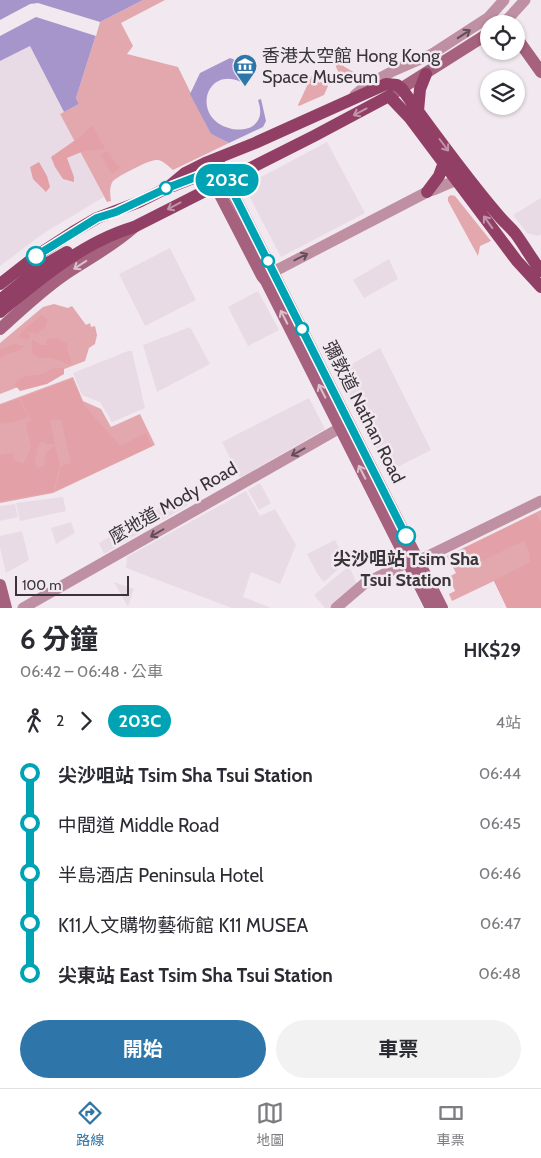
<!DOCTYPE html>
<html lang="zh-TW">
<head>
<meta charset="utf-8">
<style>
	body { margin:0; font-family:Cabin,"Noto Sans TC",sans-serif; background:#f2f2f3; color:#2b2b33; height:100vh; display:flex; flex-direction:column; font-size:19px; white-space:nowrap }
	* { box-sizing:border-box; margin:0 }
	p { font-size:16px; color:#7c7c81 }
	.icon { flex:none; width:28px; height:28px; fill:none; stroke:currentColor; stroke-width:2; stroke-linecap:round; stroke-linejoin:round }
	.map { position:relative; height:608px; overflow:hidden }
	.side { display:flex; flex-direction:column; background:#fff; flex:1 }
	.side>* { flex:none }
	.badge { padding:0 10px; border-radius:16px; font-size:18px; line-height:32px }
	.buttons { position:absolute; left:480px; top:15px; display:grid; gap:10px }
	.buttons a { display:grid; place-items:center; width:45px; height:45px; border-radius:50%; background:#fff; box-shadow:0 1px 4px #0004; font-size:25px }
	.scale { position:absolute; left:15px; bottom:12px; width:114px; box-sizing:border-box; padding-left:5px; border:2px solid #383437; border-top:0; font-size:14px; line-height:18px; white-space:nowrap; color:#383437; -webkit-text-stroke:4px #f1e9ef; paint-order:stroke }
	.map>.badge { position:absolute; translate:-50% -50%; box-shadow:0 0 0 2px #fff }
	.legs { display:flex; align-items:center; gap:8px; height:55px; padding:0 20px; font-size:16px }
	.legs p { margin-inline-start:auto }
	.headline { display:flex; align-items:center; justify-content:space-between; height:85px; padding:0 20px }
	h1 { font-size:28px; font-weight:700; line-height:38px }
	.button { display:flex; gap:10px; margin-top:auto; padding:10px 20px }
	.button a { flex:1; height:58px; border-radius:30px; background:#2e75a9; color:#fff; font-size:20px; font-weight:700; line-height:58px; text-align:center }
	.button a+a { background:#f2f2f3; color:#2b2b33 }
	ul { padding:0 20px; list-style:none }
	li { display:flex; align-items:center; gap:18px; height:50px; font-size:19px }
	li i { display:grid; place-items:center; width:8px; height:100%; margin:0 6px; background:currentColor }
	li i::after { content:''; width:12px; height:12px; margin:-6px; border:4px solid; border-radius:50%; background:#fff }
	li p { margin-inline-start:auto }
	li:first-child i { background:linear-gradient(#0000 50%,currentColor 0) }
	li:last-child i { background:linear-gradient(currentColor 50%,#0000 0) }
	.tabs { display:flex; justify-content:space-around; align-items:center; height:70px; border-top:1px solid #e1e1e2; background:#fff; font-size:14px; color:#7c7c81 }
	.tabs a { display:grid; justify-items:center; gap:2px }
	.tabs .selected { color:#2e75a9 }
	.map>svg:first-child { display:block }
	.built { fill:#e9dbe5 }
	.green { fill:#e3a8ae }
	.forest { fill:#e3a0a7 }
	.water { fill:#a695cb }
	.pier { fill:#f1e9ef }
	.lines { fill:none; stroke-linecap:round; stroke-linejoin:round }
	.tertiary { stroke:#bf8fa2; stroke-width:11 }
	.secondary { stroke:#a6617e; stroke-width:12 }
	.primary { stroke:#913f64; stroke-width:12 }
	.oneway { stroke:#604f57 }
	.oneway2 { stroke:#c194aa }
	.oneway3 { stroke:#dac0cd }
	.line-1-casing { stroke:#fff; stroke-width:11 }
	.line-1 { stroke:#00a3b4; stroke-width:8 }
	.stop-1-dot { fill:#fff; stroke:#00a3b4; stroke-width:2.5 }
	.labels { text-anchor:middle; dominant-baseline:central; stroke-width:5; stroke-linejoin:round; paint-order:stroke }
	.poi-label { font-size:18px; fill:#383437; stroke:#f1e9ef; text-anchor:start }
	.street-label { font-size:18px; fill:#383437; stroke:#f1e9ef }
	.stop-label { font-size:18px; font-weight:bold; fill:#383437; stroke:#f1e9ef }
</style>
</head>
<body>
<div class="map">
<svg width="541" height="608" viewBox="0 0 541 608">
	<rect width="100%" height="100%" fill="#f1e9ef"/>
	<path class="built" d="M30,46L64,112L60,114L104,197L44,233L0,266V61Z
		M327,142L365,213L281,257L244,186Z
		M541,198V234L538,236L527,233L513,215Z
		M170,248L196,300L145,326L119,274Z
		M389,259L398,279L364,298L353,280Z
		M258,291L279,330L248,346L228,307Z
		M190,327L210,364L157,392L143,345Z
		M380,348L431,450L388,472L338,372Z
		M128,351H132L145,408L112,422L100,402L82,395L73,373Z
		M309,398L325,429L240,478L222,442Z
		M260,483L271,503L259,510L248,490Z
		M246,491L260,516L275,509L296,545L280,584L251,572L243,597L271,608H232L126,568L127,557Z
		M182,495L188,505L104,554L99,543Z
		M63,497L66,511L20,521L16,503Z
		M15,504L18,517L0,521V506Z
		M71,522L75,533L56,544L51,528Z
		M22,531L29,560L6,573L0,548V536Z
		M335,540L346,562L324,582L318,575L307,554Z
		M349,566L357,584L329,608H325L314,595Z
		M114,582L134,589L128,607Z"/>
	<path class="green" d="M143,0H165L121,23L133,46L127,54L178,67L211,134L229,143L173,170C168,166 162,159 156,160C149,160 118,176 113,181C109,187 110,194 111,201L107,202L60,114L79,104L76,98L100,22Z
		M333,60L357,74V77L347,82L341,78Z
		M316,69L319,70L328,86L324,95L299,106L298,105L314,71Z
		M451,195L455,196L491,241L480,246L478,256L448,201V197Z
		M54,304L68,308L72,306L86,325L90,323L91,327L95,326L97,335L95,344L89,348L85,361L0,394V343L43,307Z
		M73,377L83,401L101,409L111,427L140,414L155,445L53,493L0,503V404Z
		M541,510V608H507L494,581L452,601L449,594L455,591L449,577L456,573L447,556Z"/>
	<path class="forest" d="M92,125L105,149L84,151L67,158L74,177V182L63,179L55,167L51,157L84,134Z
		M107,151L119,167L118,170L113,173L110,172L101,154Z
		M39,162L47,176L50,187L46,192L33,179L30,167Z
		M41,315L47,319L45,328L36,334L29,332L30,336L28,340L18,338L21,333Z
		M58,338L67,344C67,353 72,359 71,365L52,358H39L32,353V339L41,345H46L47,339Z
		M14,344L25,346C18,353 8,352 0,359V349Z
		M54,368H64V374L47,384L20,391L14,384C22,376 27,376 38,375C43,374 49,370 54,368Z
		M72,379L84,405L120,446L146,433L152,446L55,491L61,466L71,463L61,419L50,421L55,444H46L45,442H41L37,450L32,448L37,451L35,461L36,468L45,466C44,455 46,451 55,446L60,465L53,492L0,501V455L12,453L15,461L24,463L31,447L26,424L31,420L20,398Z
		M19,399L28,417L14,422L0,424V405Z
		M536,513L541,523V608H507L494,581L530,562L529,552L524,541L468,567L460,550Z"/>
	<path class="water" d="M0,0H143L100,22L76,98L79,104L64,112L30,46L0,61Z
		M230,58L238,61L248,78L241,82C205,65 190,120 232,129C239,130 248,130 254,125C262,118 261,109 258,100L261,99L266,121L263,127L229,143L211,134L190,94L200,73Z"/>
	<path class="pier" d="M38,3L100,22L96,36L36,17L0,36V20L30,4Z"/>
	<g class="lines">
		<path class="tertiary" d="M506,21L525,0
			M355,95L367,85L393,71L432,54L489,17L504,0
			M273,272L427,192C440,189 451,180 464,179
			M23,608L340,428
			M336,608L364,584L408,562L418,561L541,501"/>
		<path class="secondary" d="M502,24L506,21L507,24
			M516,37L541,72
			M394,93L489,33
			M219,162C213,170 212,175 215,185L262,276L266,281L431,608
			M226,179L442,608
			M0,329C21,310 41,291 64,275C88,259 113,246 134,227
			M0,585L6,608"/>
		<path class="primary" d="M418,111L420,89L426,74
			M173,186L214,170L223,175L226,179
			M427,192L439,176L443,165
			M0,284L36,256L73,232L97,218L139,202L167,188L185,173L205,163L255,143L386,84L397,85L402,89C433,132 465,176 499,216C504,222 510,227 515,233C524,245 531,258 541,271
			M0,300L41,267L67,252
			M0,312C40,279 83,242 134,227L314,136L389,96L409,117L517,261L541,287"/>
	</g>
	<defs><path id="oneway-shaft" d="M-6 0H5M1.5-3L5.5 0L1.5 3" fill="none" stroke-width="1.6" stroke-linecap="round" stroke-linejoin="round" transform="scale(1.25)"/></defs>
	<g class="oneway">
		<use href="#oneway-shaft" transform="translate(464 34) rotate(-33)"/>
		<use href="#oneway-shaft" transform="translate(301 257) rotate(-27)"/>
		<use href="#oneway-shaft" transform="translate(298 452) rotate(151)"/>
		<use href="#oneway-shaft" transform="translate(157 533) rotate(150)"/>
	</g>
	<g class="oneway2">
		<use href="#oneway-shaft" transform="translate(360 112) rotate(152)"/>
		<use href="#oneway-shaft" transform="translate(444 145) rotate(53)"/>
		<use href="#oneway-shaft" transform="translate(174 206) rotate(152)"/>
		<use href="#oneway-shaft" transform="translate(488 222) rotate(-126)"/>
	</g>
	<g class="oneway3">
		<use href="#oneway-shaft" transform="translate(80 265) rotate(147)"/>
		<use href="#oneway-shaft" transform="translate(284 317) rotate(-117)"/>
		<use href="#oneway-shaft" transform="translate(322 391) rotate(-117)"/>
		<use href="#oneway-shaft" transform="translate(362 472) rotate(-117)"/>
	</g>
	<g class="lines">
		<defs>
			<path id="line-1" d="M36,256L97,218L116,212L167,188L214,170L223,175L226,179L238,202L406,536"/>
		</defs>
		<use href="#line-1" class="line-1-casing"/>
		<use href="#line-1" class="line-1"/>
	</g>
	<defs>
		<symbol id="museum-pin" viewBox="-11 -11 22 30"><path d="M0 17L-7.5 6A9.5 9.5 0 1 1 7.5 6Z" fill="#2e75a9" stroke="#f1e9ef"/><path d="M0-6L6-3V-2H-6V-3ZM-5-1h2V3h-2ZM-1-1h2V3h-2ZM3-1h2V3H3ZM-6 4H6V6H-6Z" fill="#fff"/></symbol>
	</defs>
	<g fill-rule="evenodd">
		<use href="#museum-pin" x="231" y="52" width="28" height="38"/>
	</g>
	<g class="stop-1-dot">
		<circle cx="166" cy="188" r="6"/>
		<circle cx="36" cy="256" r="9"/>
		<circle cx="268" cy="261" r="6"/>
		<circle cx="302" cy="329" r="6"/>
		<circle cx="406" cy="536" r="9"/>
	</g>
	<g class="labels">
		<g class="poi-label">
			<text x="262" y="56">香港太空館 Hong Kong<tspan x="262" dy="21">Space Museum</tspan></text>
		</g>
		<g class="street-label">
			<text transform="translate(364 412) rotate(63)">彌敦道 Nathan Road</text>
			<text transform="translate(173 503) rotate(-30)">麼地道 Mody Road</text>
		</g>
		<g class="stop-label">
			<text x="406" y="559">尖沙咀站 Tsim Sha<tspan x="406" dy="21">Tsui Station</tspan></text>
		</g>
	</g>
</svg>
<div class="buttons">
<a><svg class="icon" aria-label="locate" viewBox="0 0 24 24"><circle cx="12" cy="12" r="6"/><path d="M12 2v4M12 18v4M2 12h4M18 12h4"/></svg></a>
<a><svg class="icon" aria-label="layers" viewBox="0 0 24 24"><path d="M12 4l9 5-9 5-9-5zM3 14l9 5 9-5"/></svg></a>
</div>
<div class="scale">100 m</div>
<b class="badge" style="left:227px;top:180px;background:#00a3b4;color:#fff">203C</b>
</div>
<section class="side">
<div class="headline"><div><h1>6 分鐘</h1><p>06:42 – 06:48 · 公車</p></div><b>HK$29</b></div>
<div class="legs"><svg class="icon" aria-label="walk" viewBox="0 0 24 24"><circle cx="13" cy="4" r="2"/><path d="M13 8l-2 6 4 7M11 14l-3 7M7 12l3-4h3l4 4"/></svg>2<svg class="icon" aria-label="forward" viewBox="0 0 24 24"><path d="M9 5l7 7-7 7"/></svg><b class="badge" style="background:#00a3b4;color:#fff">203C</b><p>4站</p></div>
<ul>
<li><i style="color:#00a3b4"></i><b>尖沙咀站 Tsim Sha Tsui Station</b><p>06:44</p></li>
<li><i style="color:#00a3b4"></i><span>中間道 Middle Road</span><p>06:45</p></li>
<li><i style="color:#00a3b4"></i><span>半島酒店 Peninsula Hotel</span><p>06:46</p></li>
<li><i style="color:#00a3b4"></i><span>K11人文購物藝術館 K11 MUSEA</span><p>06:47</p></li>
<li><i style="color:#00a3b4"></i><b>尖東站 East Tsim Sha Tsui Station</b><p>06:48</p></li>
</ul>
<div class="button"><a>開始</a><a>車票</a></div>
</section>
<nav class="tabs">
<a class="selected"><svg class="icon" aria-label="directions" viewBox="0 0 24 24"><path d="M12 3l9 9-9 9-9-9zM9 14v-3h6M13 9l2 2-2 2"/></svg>路線</a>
<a><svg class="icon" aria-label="map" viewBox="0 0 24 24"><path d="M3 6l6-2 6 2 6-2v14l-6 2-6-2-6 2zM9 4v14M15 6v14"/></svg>地圖</a>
<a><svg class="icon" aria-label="tickets" viewBox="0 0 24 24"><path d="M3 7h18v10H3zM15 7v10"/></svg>車票</a>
</nav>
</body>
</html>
